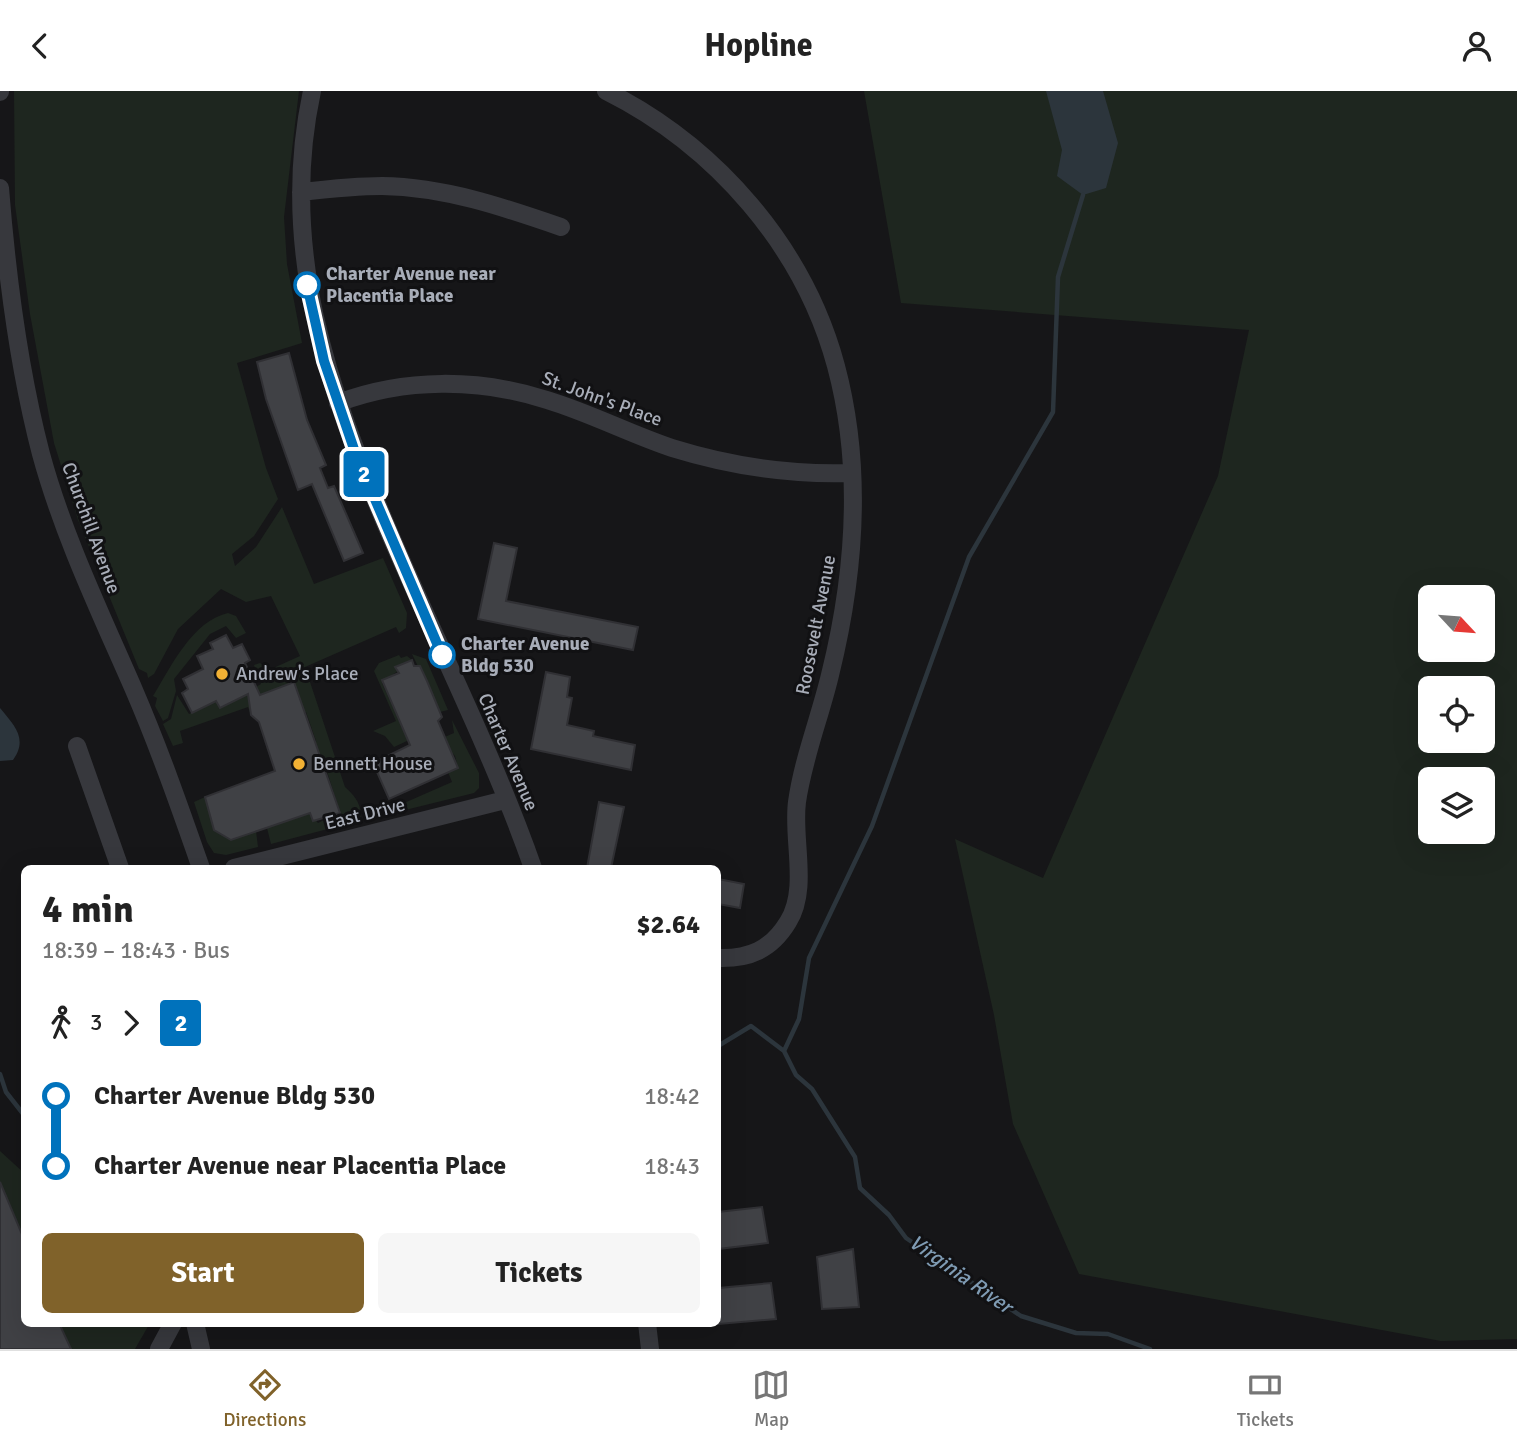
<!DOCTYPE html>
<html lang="en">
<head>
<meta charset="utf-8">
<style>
	body { margin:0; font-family:Signika,sans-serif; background:#f6f6f6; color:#222; height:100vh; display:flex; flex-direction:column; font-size:26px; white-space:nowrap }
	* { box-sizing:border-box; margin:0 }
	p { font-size:23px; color:#767676 }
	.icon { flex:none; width:38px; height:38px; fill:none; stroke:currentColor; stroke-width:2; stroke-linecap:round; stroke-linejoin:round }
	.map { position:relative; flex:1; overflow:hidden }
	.details { position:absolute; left:21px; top:774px; width:700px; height:462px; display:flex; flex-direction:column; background:#fff; border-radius:10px; box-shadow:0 7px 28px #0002 }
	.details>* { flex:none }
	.badge { padding:0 14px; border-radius:5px; font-size:24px; line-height:46px }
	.needle { width:46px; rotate:116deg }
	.buttons { position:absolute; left:1418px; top:494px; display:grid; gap:14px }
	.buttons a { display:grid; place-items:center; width:77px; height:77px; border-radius:10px; background:#fff; box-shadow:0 7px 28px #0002; font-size:35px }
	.map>.badge { position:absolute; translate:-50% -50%; box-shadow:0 0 0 4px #fff }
	.legs { display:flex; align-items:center; gap:10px; height:77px; padding:0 21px; font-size:23px }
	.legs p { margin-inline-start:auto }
	.headline { display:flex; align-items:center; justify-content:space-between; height:119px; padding:0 21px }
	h1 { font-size:38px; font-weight:800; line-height:52px }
	.action { display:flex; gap:14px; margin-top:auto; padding:14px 21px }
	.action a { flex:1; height:80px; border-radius:10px; background:#80622a; color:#fff; font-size:28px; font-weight:800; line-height:80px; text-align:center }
	.action a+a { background:#f6f6f6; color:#222 }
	ul { padding:0 21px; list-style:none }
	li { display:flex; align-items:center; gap:24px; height:70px; font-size:26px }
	li i { display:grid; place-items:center; width:10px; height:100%; margin:0 9px; background:currentColor }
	li i::after { content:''; width:18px; height:18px; margin:-9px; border:5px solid; border-radius:50%; background:#fff }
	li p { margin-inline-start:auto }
	li:first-child i { background:linear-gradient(#0000 50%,currentColor 0) }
	li:last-child i { background:linear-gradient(currentColor 50%,#0000 0) }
	header { display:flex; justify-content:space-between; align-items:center; height:91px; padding:0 21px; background:#fff; font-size:32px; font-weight:800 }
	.tab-bar { display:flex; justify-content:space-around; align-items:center; height:98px; border-top:2px solid #e0e0e0; background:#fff; font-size:19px; color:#767676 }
	.tab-bar a { display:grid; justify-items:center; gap:4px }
	.tab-bar .on { color:#80622a }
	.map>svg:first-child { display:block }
	.green { fill:#1e261f; fill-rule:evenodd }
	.water { fill:#2c353c }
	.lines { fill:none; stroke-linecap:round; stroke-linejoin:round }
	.stream { stroke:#2c353c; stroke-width:4.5 }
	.building { fill:#404145; stroke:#303034; stroke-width:2 }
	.minor { stroke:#37383d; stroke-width:18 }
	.line-1-casing { stroke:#fff; stroke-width:16 }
	.line-1 { stroke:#0072bc; stroke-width:10 }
	.stop-1-dot { fill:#fff; stroke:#0072bc; stroke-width:3.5 }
	.poi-dot { fill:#f2b134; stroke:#111113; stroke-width:2.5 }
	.labels { text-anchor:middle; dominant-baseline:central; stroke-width:6; stroke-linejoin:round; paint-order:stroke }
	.stop-label { font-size:19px; font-weight:bold; fill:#a8adb8; stroke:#111113; text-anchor:start }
	.street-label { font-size:19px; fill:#a8adb8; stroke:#111113 }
	.poi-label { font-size:19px; fill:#a8adb8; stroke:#111113; text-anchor:start }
	.water-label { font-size:21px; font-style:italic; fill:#7f9bb3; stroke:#111113 }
</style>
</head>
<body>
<header><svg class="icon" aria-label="back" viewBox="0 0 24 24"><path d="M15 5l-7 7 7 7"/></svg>Hopline<svg class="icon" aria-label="person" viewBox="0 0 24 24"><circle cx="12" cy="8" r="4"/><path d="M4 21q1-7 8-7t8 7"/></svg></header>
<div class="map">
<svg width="1517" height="1258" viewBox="0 0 1517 1258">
	<rect width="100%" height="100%" fill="#161618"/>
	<path class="green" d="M14,0H299L284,126L287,173L302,252L237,272L266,377L278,408L254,445L232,463L235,475L256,456L282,416L314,493L383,467L407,522L406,537L399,542L396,536L305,576L345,696C354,704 363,714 360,728L354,731L271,753L267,737L310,722L318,732L340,721L322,665L318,666L313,651L316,650L306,621L302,622L294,592L251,624L248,616L180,640L183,652L173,655L163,633L171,628L177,604L189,623L216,610L220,617L261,593L254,574L260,572L269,579L300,565L271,505L246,511L221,498L178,538L154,583L148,587L147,582L139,578L78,429L54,352L30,223L15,114Z
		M864,0H1517V1248L1441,1250L1079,1183L1013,1033L994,924L955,748L1043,787L1218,385L1249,239L901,212ZM1430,506H1482V558H1430ZM1430,597H1482V649H1430ZM1430,688H1482V740H1430Z
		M228,522L236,525L246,542L236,547L226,535L210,543L174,588L176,600L168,627L163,630L155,615L157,607L153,605C171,576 192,530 228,522Z
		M412,563L426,568L448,619L440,621Z
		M399,564L401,567L407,565L412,569L382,592L404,641L420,644L394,656L385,645L373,640L396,630L374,580L379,572Z
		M452,629L479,682V697L474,702L393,722L395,716L452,691L448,681L458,677L455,665L440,648L454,642Z
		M205,706L217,741L231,749L256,740L258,756L226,764L214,762L207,751L194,711Z
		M0,1060L24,1082V1232H150L135,1258H0Z"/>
	<path class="water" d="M1046,0H1103L1118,52L1106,97L1083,104L1057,85L1062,59Z
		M0,617C15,635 28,648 13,669L0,670Z"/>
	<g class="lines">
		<path class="stream" d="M718,955L751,935L784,960L796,984L812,998L855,1066L860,1097L889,1124L906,1147L1021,1225L1076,1242L1108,1243L1150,1258
			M784,960L799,928L809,867L872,735L969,466L1053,321L1058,186L1083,104
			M0,983L6,1001L24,1024"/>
	</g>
	<path class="building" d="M289,262L307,329L326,374L320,377L328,397L334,395L363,462L344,470L312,393L298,399L266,308L257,271Z
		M494,452L517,457L506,510L638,536L633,559L478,528Z
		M226,544L233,557L242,553L250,569L245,572L260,604L294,591L340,722L313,730L310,722L231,749L214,739L205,706L275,680L259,631L251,624L248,603L220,617L216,610L192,622L182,602L188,598L183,588L203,578L197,565L213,558L210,552Z
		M412,569L414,575H420L427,590L442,626L438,630L458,677L389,708L373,672L410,654L382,589L399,582L395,576Z
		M546,581L570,586L567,606L572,607L567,634L594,640L593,645L635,654L631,679L531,658Z
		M599,711L624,716L611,777H587Z
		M718,788L744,793L740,817L718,813Z
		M0,1091L24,1148V1232H59L71,1258H0Z
		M762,1116L768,1152L718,1158V1121Z
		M853,1158L859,1216L822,1218L817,1166Z
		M771,1192L776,1228L719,1233V1197Z"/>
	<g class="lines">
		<path class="minor" d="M312,0C278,157 328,298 389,441C437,553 493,663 533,777
			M606,0C716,55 804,156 836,275C863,376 855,483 830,584C820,626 803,668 797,711C792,748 809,798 788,831C771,859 749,868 718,867
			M0,1V0
			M0,97C7,186 18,275 41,363C63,444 100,521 134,599C159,657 180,717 201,777
			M301,101C328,98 355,95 382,95C445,96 503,116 561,136
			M338,312C404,287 479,287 547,309C590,322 630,343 672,357C730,375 791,384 851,382
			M77,655L120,777
			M234,777L505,709
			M195,1232L201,1258
			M647,1232L650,1258
			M159,1258L173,1232"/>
	</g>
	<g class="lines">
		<defs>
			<path id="line-1" d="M307,194L324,270L356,364L442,564"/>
		</defs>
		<use href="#line-1" class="line-1-casing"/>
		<use href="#line-1" class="line-1"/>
	</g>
	<g class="stop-1-dot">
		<circle cx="307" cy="194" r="12"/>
		<circle cx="442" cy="564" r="12"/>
	</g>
	<g class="poi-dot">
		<circle cx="222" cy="583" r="7"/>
		<circle cx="299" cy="673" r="7"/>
	</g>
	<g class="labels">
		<g class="stop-label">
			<text x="326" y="183">Charter Avenue near<tspan x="326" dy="22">Placentia Place</tspan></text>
			<text x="461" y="553">Charter Avenue<tspan x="461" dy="22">Bldg 530</tspan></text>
		</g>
		<g class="street-label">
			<text transform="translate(602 308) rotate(20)">St. John's Place</text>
			<text transform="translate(91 437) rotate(70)">Churchill Avenue</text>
			<text transform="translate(816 534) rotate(-79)">Roosevelt Avenue</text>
			<text transform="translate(508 661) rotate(67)">Charter Avenue</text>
			<text transform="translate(365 723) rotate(-14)">East Drive</text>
		</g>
		<g class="poi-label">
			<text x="236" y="583">Andrew's Place</text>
			<text x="313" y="673">Bennett House</text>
		</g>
		<g class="water-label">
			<text transform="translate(961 1183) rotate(35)">Virginia River</text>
		</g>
	</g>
</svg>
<div class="buttons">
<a><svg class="needle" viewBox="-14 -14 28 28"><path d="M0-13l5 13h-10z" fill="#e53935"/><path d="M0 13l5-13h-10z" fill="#767676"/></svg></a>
<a><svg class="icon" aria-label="locate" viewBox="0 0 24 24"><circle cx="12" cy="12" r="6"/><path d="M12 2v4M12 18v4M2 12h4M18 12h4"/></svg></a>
<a><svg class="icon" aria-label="layers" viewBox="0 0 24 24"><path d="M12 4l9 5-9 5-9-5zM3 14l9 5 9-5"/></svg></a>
</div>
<b class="badge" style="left:364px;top:383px;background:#0072bc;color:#fff">2</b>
<section class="details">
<div class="headline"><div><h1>4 min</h1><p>18:39 – 18:43 · Bus</p></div><b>$2.64</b></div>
<div class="legs"><svg class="icon" aria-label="walk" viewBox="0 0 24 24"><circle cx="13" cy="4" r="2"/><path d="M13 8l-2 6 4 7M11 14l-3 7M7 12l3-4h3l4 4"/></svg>3<svg class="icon" aria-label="forward" viewBox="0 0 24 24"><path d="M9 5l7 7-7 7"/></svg><b class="badge" style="background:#0072bc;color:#fff">2</b></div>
<ul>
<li><i style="color:#0072bc"></i><b>Charter Avenue Bldg 530</b><p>18:42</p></li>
<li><i style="color:#0072bc"></i><b>Charter Avenue near Placentia Place</b><p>18:43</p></li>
</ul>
<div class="action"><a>Start</a><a>Tickets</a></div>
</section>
</div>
<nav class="tab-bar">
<a class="on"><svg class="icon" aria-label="directions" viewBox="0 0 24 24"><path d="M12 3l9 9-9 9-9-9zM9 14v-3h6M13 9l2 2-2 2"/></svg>Directions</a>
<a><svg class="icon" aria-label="map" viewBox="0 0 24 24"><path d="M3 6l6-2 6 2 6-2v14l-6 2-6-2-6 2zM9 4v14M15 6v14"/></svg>Map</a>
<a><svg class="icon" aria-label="tickets" viewBox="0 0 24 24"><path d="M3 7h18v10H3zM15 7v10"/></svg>Tickets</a>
</nav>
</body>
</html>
